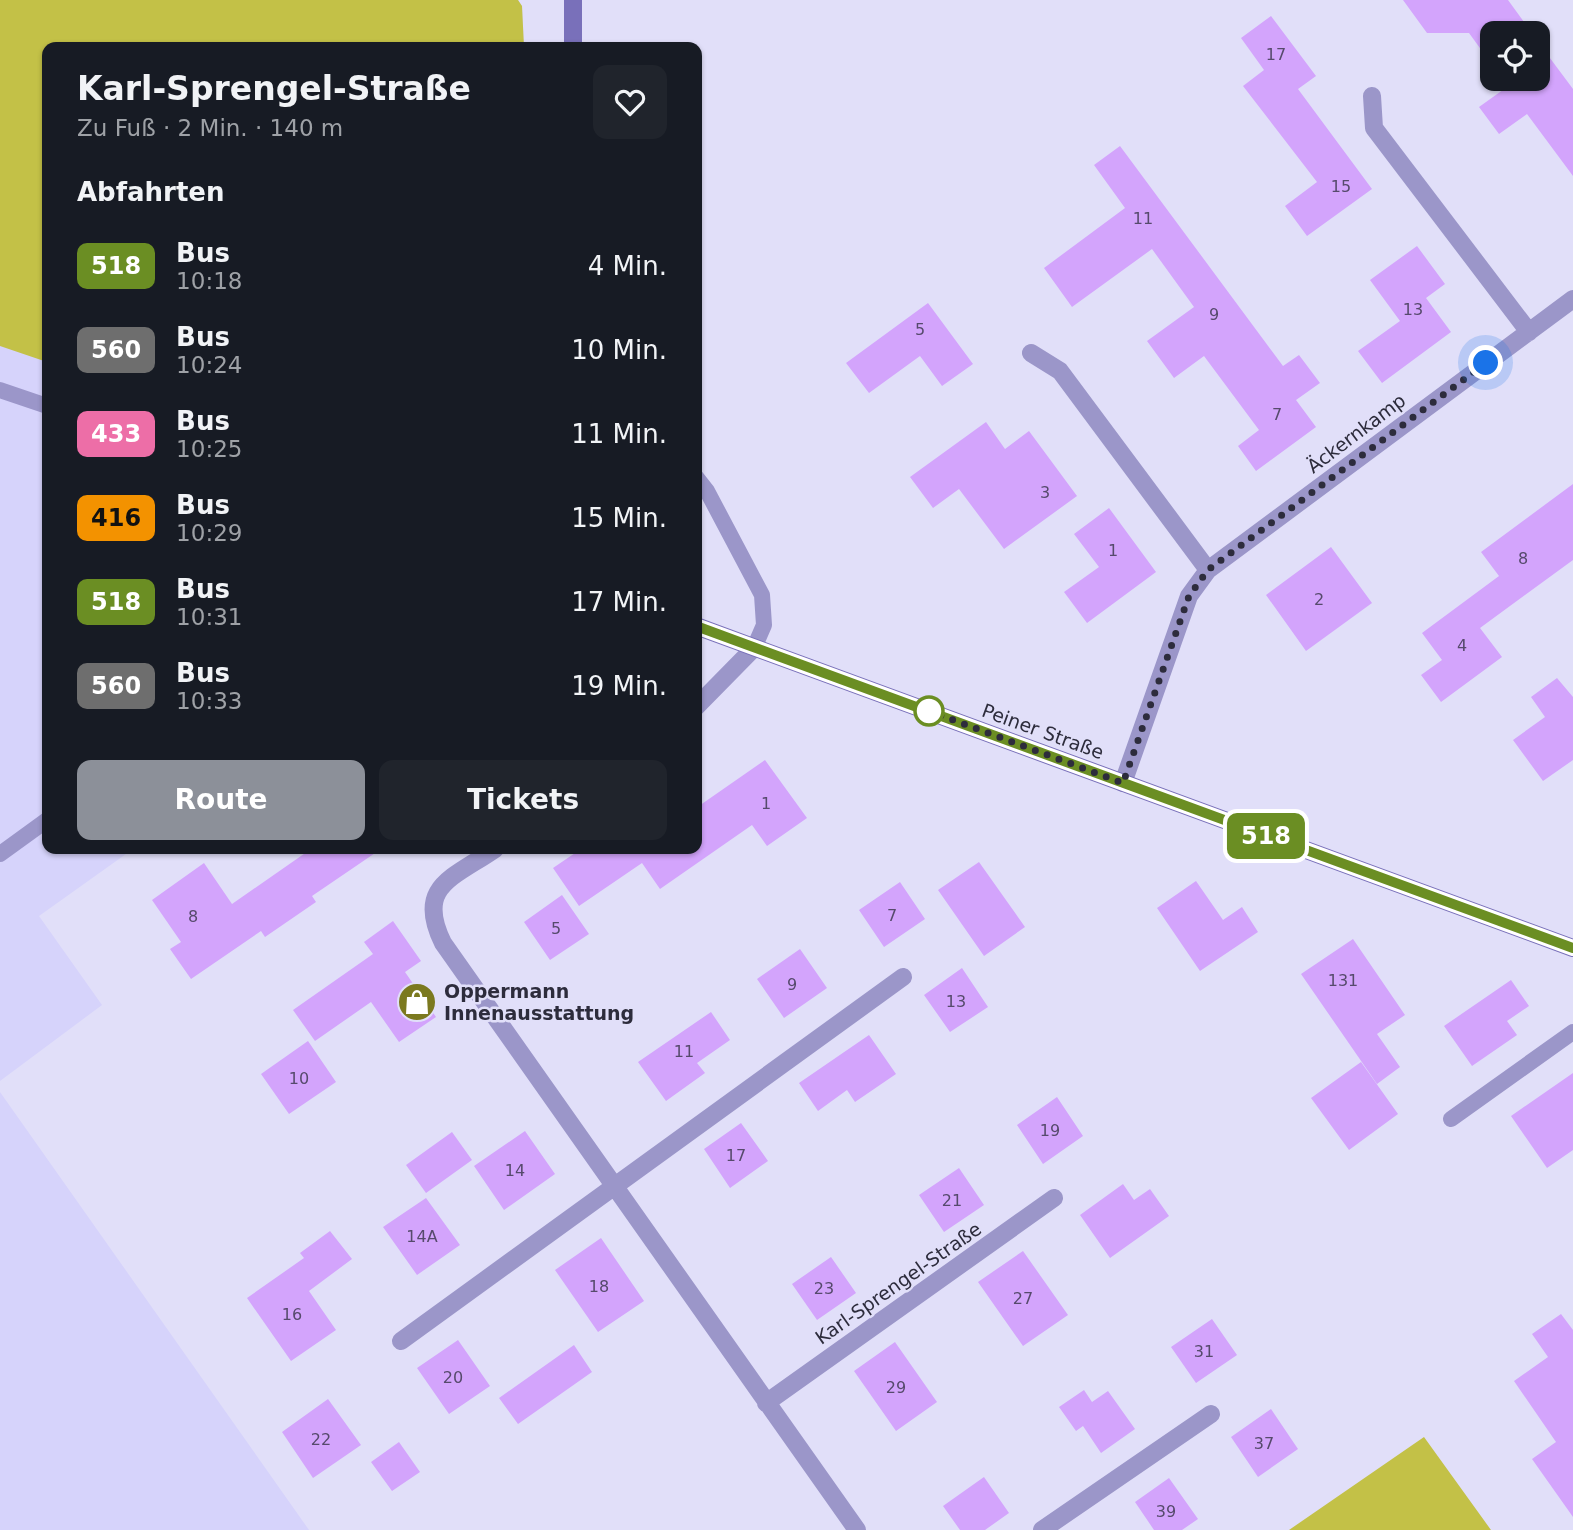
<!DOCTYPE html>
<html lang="de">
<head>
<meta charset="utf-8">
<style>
	body { margin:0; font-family:"DejaVu Sans",sans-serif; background:#20242c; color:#f1f3f6; height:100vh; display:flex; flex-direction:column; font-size:26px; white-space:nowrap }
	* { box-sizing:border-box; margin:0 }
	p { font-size:23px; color:#9ea1a6 }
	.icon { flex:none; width:38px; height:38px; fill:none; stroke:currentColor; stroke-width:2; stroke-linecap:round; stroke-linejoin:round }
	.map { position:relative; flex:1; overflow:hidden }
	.side { position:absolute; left:42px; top:42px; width:660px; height:812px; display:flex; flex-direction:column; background:#171b24; border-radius:14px; box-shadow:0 2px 5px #0004 }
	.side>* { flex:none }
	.badge { padding:0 14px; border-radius:10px; font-size:24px; line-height:46px }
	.tools { position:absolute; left:1480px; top:21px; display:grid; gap:14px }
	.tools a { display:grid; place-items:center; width:70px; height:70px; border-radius:14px; background:#171b24; box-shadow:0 2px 5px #0004; font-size:35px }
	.you { position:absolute; width:35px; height:35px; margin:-18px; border:5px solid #fff; border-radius:50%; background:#1a73e8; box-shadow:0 0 0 10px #1a73e833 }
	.map>.badge { position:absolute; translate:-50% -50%; box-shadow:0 0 0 4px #fff }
	h2 { padding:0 35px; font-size:26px; line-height:63px }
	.round { display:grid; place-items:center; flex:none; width:74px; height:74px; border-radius:14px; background:#20242c }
	.headline { display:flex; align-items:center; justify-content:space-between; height:119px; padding:0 35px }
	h1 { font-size:33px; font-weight:700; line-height:52px }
	.button { display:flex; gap:14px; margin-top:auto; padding:14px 35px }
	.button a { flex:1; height:80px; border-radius:14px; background:#8c9099; color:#fff; font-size:28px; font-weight:700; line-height:80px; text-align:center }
	.button a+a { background:#20242c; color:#f1f3f6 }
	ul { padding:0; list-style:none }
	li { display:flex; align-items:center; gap:21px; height:84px; padding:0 35px }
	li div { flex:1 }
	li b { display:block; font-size:26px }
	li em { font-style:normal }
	li .badge { min-width:77px; font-weight:700; text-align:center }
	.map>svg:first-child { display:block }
	.built { fill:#d6d3fb }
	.green { fill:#c3c147 }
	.building { fill:#d3a4fc }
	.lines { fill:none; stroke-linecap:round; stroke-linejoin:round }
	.lane { stroke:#9b96c9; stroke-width:16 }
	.street { stroke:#9b96c9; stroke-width:18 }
	.secondary { stroke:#7970ba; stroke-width:18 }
	.line-casing { stroke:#fff; stroke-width:16 }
	.line { stroke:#6b8e23; stroke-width:10 }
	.walk { stroke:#2d2c3c; stroke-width:7; stroke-dasharray:0 12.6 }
	.stop-dot { fill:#fff; stroke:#6b8e23; stroke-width:3.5 }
	.labels { text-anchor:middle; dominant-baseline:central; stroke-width:5; stroke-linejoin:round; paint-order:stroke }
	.number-label { font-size:16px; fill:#564a6c }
	.street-label { font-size:19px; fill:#2d2c3c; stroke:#e1dff9 }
	.poi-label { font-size:19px; font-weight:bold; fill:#2d2c3c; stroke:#e1dff9; text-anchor:start }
</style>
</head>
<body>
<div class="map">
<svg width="1573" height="1530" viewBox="0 0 1573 1530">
	<rect width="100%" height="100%" fill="#e1dff9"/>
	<path class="built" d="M0,0H518L522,6L524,47H47V849H133L39,916L102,1005L0,1081Z
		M0,1092L309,1530H0Z"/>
	<path class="green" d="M0,0H518L522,6L524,47H47V362L0,346Z
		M1424,1437L1491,1530H1289Z"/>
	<path class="building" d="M1403,0H1508L1532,33H1493V66L1469,33H1427Z
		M1271,16L1316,76L1298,89L1372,189L1307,236L1285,206L1317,182L1243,86L1264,70L1241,38Z
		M1538,42L1573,89V176L1527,114L1499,134L1479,107L1507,87L1502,79H1538Z
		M1120,146L1283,366L1299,355L1320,383L1296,400L1316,427L1256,471L1238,446L1259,430L1204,356L1174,378L1147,341L1194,307L1152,249L1072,307L1044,268L1125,208L1094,165Z
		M1417,246L1445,284L1426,298L1451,332L1382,383L1358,351L1400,321L1370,280Z
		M928,303L973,364L942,386L920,356L869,393L846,363Z
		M986,422L1005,449L1029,431L1077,496L1004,549L959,489L933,508L910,477Z
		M1573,484V560L1480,628L1502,657L1441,702L1421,675L1442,660L1422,633L1499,576L1481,552Z
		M1109,508L1156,572L1087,623L1064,592L1099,567L1074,534Z
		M1331,547L1372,603L1306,651L1266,595Z
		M1557,678L1573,697V760L1543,781L1513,740L1545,717L1531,697Z
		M765,760L807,818L767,846L752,825L660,889L642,863L579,906L553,868L581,849H696V808Z
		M311,849H381L312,896L316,902L265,937L261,931L191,979L170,949L181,942L152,900L204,863L232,904Z
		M979,862L1025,927L984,956L938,890Z
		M1196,881L1223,920L1242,907L1258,932L1200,971L1157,908Z
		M900,882L925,919L884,947L859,910Z
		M562,895L589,934L550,960L524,922Z
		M393,921L421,961L405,972L436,1017L399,1042L371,1002L315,1041L293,1010L373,954L364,942Z
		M1353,939L1405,1015L1377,1034L1400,1067L1377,1084L1301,974Z
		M800,949L827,988L784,1018L757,979Z
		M962,968L988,1007L950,1032L924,995Z
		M1511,980L1529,1006L1507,1021L1517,1035L1472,1066L1444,1026Z
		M711,1012L730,1040L697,1063L705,1073L666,1101L638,1062Z
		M869,1035L896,1074L855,1102L847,1090L818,1111L799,1083Z
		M308,1041L336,1082L289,1114L261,1074Z
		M1361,1062L1398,1114L1349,1150L1311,1098Z
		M1573,1073V1150L1547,1168L1511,1116Z
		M1057,1097L1083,1136L1043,1164L1017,1125Z
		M741,1123L768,1161L730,1188L704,1149Z
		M525,1131L555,1174L504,1210L474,1166Z
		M452,1132L472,1160L426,1193L406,1165Z
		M959,1168L984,1205L944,1232L919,1195Z
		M1123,1184L1134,1200L1150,1189L1169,1216L1110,1258L1080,1215Z
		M426,1198L460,1245L417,1275L383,1227Z
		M330,1231L352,1259L309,1291L336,1330L291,1361L247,1298L304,1258L300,1253Z
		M601,1238L644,1301L598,1332L555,1270Z
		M1023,1251L1068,1315L1023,1346L978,1282Z
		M831,1257L856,1293L817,1320L792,1284Z
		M1561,1314L1573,1330V1517L1532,1459L1556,1442L1514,1381L1548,1357L1532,1334Z
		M1212,1319L1237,1355L1196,1383L1171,1347Z
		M458,1340L490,1386L449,1414L417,1368Z
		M895,1342L937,1402L896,1431L854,1371Z
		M574,1345L592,1372L518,1424L499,1398Z
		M1084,1390L1092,1402L1108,1391L1135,1429L1101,1453L1083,1426L1076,1431L1059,1407Z
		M328,1399L361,1445L313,1478L282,1432Z
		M1271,1409L1298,1449L1258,1477L1231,1437Z
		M399,1442L420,1472L392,1491L371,1462Z
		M984,1477L1009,1513L985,1530H960L943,1506Z
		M1169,1478L1198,1519L1182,1530H1154L1135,1502Z"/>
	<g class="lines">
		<path class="lane" d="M0,390L47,406
			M696,477L707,491L762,595L764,625L754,648
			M0,854L47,820
			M1451,1119L1573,1032"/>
		<path class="street" d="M1372,96L1374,128L1529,332
			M1031,353L1060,371L1208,570
			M696,707L754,648
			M1123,783L1189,596L1208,570L1573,299
			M495,849C453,878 415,886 443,943L857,1530
			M401,1341L903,977
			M766,1403L1054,1198
			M1042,1530L1211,1414"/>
		<path class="secondary" d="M573,0V47
			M696,626L1573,948"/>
	</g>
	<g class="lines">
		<defs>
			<path id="line" d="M696,626L1573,948"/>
		</defs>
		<use href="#line" class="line-casing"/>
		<use href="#line" class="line"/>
		<path class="walk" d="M929,711L1123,783L1189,596L1208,570L1486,363"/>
	</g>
	<defs>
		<symbol id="shop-disc" viewBox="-11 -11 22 22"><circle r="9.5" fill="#7b791f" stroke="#e1dff9"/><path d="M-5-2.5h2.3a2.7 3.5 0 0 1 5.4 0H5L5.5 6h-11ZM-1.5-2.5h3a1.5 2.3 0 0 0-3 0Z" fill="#fff"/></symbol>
	</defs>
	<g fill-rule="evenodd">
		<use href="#shop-disc" x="395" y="980" width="44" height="44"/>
	</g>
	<circle class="stop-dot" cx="929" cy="711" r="14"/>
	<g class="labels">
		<g class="number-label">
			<text x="1276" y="54">17</text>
			<text x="1341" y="186">15</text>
			<text x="1143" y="218">11</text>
			<text x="1413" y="309">13</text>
			<text x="1214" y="314">9</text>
			<text x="920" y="329">5</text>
			<text x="1277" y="414">7</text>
			<text x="1045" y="492">3</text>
			<text x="1113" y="550">1</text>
			<text x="1523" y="558">8</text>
			<text x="1319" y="599">2</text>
			<text x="1462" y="645">4</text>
			<text x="766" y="803">1</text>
			<text x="892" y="915">7</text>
			<text x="193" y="916">8</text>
			<text x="556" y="928">5</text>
			<text x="1343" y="980">131</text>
			<text x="792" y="984">9</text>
			<text x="956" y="1001">13</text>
			<text x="684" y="1051">11</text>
			<text x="299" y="1078">10</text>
			<text x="1050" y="1130">19</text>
			<text x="736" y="1155">17</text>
			<text x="515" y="1170">14</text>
			<text x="952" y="1200">21</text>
			<text x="422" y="1236">14A</text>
			<text x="599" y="1286">18</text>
			<text x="824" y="1288">23</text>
			<text x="1023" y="1298">27</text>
			<text x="292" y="1314">16</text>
			<text x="1204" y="1351">31</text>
			<text x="453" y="1377">20</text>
			<text x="896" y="1387">29</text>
			<text x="321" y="1439">22</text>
			<text x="1264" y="1443">37</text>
			<text x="1166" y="1511">39</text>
		</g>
		<g class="street-label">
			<text transform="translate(1356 433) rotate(-37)">Äckernkamp</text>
			<text transform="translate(1043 731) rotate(20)">Peiner Straße</text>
			<text transform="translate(898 1283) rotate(-35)">Karl-Sprengel-Straße</text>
		</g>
		<g class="poi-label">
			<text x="444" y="991">Oppermann<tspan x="444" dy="22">Innenausstattung</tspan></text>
		</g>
	</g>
</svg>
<div class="tools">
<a><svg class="icon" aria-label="locate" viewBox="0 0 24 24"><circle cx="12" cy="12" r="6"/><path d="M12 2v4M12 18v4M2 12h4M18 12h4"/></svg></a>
</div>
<div class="you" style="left:1486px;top:363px"></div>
<b class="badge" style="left:1266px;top:836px;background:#6b8e23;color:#fff">518</b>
<section class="side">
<div class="headline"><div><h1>Karl-Sprengel-Straße</h1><p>Zu Fuß · 2 Min. · 140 m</p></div><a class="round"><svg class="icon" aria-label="heart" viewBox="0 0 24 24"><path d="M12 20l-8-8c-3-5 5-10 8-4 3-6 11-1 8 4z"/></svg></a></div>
<h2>Abfahrten</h2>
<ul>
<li><span class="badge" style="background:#6b8e23;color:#fff">518</span><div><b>Bus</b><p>10:18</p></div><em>4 Min.</em></li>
<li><span class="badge" style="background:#6e6e6e;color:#fff">560</span><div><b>Bus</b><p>10:24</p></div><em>10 Min.</em></li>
<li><span class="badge" style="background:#ed6ea7;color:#fff">433</span><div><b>Bus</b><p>10:25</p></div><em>11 Min.</em></li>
<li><span class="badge" style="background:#f39200;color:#111">416</span><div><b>Bus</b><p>10:29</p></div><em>15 Min.</em></li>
<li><span class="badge" style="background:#6b8e23;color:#fff">518</span><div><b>Bus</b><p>10:31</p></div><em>17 Min.</em></li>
<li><span class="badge" style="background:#6e6e6e;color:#fff">560</span><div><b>Bus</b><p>10:33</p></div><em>19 Min.</em></li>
</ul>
<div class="button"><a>Route</a><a>Tickets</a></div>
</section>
</div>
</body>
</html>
